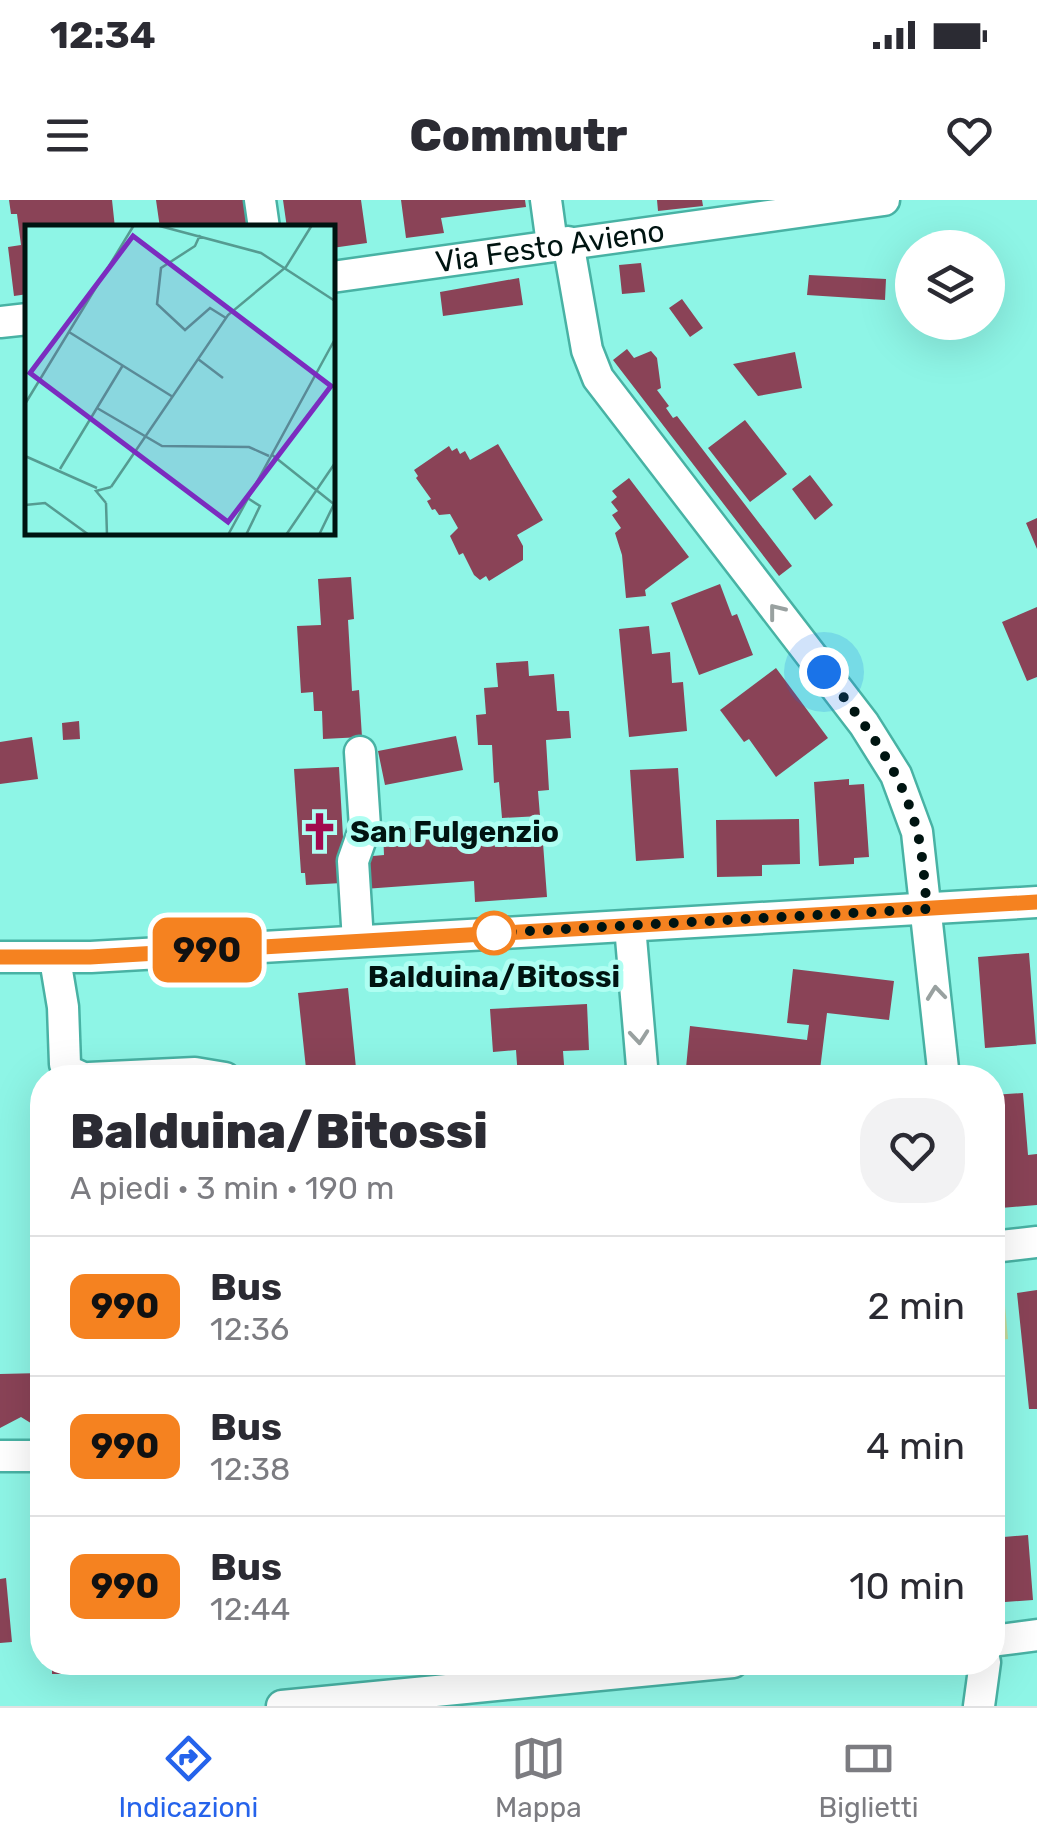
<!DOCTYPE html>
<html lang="it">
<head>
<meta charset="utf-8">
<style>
	body { margin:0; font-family:Rubik,sans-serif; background:#f2f2f3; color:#2b2b33; height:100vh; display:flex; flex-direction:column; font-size:38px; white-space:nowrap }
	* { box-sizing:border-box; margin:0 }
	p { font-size:32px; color:#7c7c81 }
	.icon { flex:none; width:55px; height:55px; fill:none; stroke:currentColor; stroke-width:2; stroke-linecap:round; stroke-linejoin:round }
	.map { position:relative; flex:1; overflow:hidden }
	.sheet { position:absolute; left:30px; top:865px; width:975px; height:610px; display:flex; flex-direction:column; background:#fff; border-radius:40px; box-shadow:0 10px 40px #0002 }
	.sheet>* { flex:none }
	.badge { padding:0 20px; border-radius:15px; font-size:35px; line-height:65px }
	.buttons { position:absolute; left:895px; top:30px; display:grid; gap:20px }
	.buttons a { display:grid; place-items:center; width:110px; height:110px; border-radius:50%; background:#fff; box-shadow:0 10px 40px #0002; font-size:50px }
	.you { position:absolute; width:50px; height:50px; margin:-25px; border:8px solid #fff; border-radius:50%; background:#1a73e8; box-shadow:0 0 0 15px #1a73e833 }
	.map>.badge { position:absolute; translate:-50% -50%; box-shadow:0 0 0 5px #fff }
	.round { display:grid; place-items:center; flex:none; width:105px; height:105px; border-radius:40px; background:#f2f2f3 }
	.summary { display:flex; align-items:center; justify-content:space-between; height:170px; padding:0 40px }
	h1 { font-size:48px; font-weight:800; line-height:75px }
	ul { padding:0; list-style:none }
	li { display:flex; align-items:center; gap:30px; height:140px; padding:0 40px; border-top:2px solid #e1e1e2 }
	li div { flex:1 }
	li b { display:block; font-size:38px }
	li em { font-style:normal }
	li .badge { min-width:110px; font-weight:700; text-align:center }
	.status { display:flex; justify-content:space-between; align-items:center; height:70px; padding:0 50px; background:#fff; direction:ltr }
	.status svg { height:28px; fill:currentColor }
	header { display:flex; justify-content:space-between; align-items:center; height:130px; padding:0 40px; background:#fff; font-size:45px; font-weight:800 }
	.dock { display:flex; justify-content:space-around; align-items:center; height:140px; border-top:2px solid #e1e1e2; background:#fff; font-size:28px; color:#7c7c81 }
	.dock a { display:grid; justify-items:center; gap:5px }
	.dock .current { color:#2563eb }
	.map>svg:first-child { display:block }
	.green { fill:#c5da9c }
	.building { fill:#8a4357 }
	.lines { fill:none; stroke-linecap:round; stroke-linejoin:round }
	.minor-casing { stroke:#48b2a4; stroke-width:35 }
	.minor { stroke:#fff; stroke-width:30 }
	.oneway { stroke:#99a1a0 }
	.line-casing { stroke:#fff; stroke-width:22 }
	.line { stroke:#f58220; stroke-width:15 }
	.walk { stroke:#001411; stroke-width:10; stroke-dasharray:0 18 }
	.stop-dot { fill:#fff; stroke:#f58220; stroke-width:5 }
	.labels { text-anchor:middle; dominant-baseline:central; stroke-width:10; stroke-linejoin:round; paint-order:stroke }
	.street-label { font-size:30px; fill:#001411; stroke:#affef2 }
	.poi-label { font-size:30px; font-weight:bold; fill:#001411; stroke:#affef2; text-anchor:start }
	.stop-label { font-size:30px; font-weight:bold; fill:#001411; stroke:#affef2 }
	.inset-road { fill:none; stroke:#559b91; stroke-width:2.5 }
	.view { fill:#7b2cbf; fill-opacity:0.15; stroke:#7b2cbf; stroke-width:5 }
	.inset-edge { fill:none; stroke:#001411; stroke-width:5 }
</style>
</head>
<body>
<div class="status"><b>12:34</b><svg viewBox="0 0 49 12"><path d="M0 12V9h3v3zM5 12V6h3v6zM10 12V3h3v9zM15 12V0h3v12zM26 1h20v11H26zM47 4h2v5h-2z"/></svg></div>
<header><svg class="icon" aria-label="menu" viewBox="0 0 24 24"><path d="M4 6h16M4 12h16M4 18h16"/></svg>Commutr<svg class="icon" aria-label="heart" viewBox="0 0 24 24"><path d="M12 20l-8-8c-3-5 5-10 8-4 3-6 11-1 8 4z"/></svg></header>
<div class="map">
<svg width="1037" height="1506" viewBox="0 0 1037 1506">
	<rect width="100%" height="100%" fill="#8ef5e6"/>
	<path class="green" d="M1002,1072L1008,1139L993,1141V1073Z"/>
	<path class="building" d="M9,0H112L115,28H28V94L14,96L8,47L21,45L17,14H11Z
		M156,0H244L248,28H160Z
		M283,0H361L367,43L332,48V28H287Z
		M401,0H525L526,7L441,18L444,33L406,38Z
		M657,0H702L703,6L658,11Z
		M641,63L645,92L622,94L619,65Z
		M809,75L886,79L885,100L807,95Z
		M519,78L523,105L443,116L440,92Z
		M682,99L703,128L690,137L669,108Z
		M627,149L634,158L651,151L657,158L661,188L657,190L669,206L666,208L673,218L677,216L792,366L779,376L613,160Z
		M795,152L802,188L758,196L733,164Z
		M745,220L787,274L750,302L708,248Z
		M498,244L543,320L517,335L523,346V360L489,381L486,376L480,380L474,375L463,353L459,355L450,336L458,328L450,314L439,315L435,309L432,310L427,301L431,299L416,278L418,276L414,270L449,246L452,251L457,248L460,254L465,251L470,260Z
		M810,275L833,305L815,320L792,289Z
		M629,278L689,357L645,390L646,396L626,398L622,355L615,333L621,328L612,315L618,311L611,302L617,297L612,291Z
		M1037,318V349L1026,323Z
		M351,377L354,419L348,420L352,491L359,490L362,537L323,539L322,511H314L313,492L301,493L297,426L321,425L318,379Z
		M720,384L732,416L737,414L753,455L699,475L671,403Z
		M1037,407V477L1027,481L1002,422Z
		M649,426L652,454L670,452L672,483L683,482L687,531L629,537L619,429Z
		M528,461L529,476L554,474L557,511H569L571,538L546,540L549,590L538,591L540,616L502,618L499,582L494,583L492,545H478L476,515L486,514L484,488L498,487L496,463Z
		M776,468L828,538L776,577L749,539L744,542L720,510Z
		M79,521L80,539L63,540L62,523Z
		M456,536L463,570L385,585L378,551Z
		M32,537L38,579L0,584V542Z
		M339,567L345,672L342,683L306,685L305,673H301L294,569Z
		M678,568L684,658L636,661L630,570Z
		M849,579V585L864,584L869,657L854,658V664L819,666L814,582Z
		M799,619L800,664L762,665V676L717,677L716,620Z
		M479,624L480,632L493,631L495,647L543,643L547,697L475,702L474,681L364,689L362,657L384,655L383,630Z
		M1029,753L1036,844L985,848L978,757Z
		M793,769L894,781L889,820L827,813L819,878H769L686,868L690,826L807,840L809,825L787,823Z
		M348,788L357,878H307L298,793Z
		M587,804L589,850L563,851L565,878H518L516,850L493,852L490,809Z
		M1023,893L1028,955L1037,954V1005L1001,1008L997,951L992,952V895Z
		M1037,1090V1209H1029L1017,1093Z
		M42,1173V1230L21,1217L0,1228V1174Z
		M1028,1335L1033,1400L992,1403V1338Z
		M6,1378L12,1442L0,1443V1379Z
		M52,1462H101V1474H52Z"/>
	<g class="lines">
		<defs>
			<g id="minor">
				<path d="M260,0L264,28"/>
				<path d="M546,0L552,44"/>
				<path d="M568,42L587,150L598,178L864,524L896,575L917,632L944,878"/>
				<path id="s1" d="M332,77L884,0"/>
				<path d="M0,122L28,119"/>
				<path d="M630,726L643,878"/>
				<path d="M358,741L353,661L365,627L360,552"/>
				<path d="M0,757H91L1037,702"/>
				<path d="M55,759L63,807L65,864L68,871L83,878"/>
				<path d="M89,878L195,873L225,878"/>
				<path d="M992,1047L1037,1042"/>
				<path d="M0,1256H42"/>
				<path d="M992,1441L1037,1435"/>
				<path d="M282,1506L733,1462"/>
				<path d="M979,1506L985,1462"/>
			</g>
		</defs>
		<use href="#minor" class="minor-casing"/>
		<use href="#minor" class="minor"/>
	</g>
	<defs><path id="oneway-chevron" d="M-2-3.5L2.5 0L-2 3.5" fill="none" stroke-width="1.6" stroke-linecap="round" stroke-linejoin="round" transform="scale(2.5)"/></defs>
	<g class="oneway">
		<use href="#oneway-chevron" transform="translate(776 411) rotate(-128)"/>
		<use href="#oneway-chevron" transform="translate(936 793) rotate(-96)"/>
		<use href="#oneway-chevron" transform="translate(639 837) rotate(85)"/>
	</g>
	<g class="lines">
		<defs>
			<path id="line" d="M0,757H90L1037,702"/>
		</defs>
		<use href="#line" class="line-casing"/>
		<use href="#line" class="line"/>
		<path class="walk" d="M494,733L927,709C924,679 923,646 913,617C896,562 859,517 824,472"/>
	</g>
	<defs>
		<symbol id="church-bare" viewBox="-9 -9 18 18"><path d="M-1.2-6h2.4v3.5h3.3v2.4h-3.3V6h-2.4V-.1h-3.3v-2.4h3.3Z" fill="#a10a4e" stroke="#affef2" stroke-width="2.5" paint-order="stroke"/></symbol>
	</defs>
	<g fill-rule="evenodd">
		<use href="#church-bare" x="292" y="604" width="55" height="55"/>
	</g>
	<circle class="stop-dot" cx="494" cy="733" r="20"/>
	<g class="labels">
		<g class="street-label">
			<text stroke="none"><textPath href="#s1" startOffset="220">Via Festo Avieno</textPath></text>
		</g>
		<g class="poi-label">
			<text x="350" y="632">San Fulgenzio</text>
		</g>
		<g class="stop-label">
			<text x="494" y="777">Balduina/Bitossi</text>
		</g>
	</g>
	<g transform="translate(25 25)">
		<rect width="310" height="310" fill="#8ef5e6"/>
		<path class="inset-road" d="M131,0L236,28L310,76M175,10L170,21L136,43L132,79L160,105L185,83L201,93M44,107L148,172M173,134L198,153M0,179L109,0M72,183L137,221L224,222L244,231M246,229L310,280M0,231L72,263M35,244L98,140M86,262L203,90L261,42L287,0M81,278L71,266L86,262M81,278L82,310M0,280L20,278L64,310M203,310L310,114M221,310L235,281L221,272M261,310L310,238M294,310L309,279"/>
		<path class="view" d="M108,11L306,161L203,297L5,148Z"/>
		<rect width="310" height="310" class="inset-edge"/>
	</g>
</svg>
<div class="buttons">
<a><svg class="icon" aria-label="layers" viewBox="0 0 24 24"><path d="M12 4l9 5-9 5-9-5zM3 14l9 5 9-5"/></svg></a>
</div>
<div class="you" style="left:824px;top:472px"></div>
<b class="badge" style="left:207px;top:750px;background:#f58220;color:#111">990</b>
<section class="sheet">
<div class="summary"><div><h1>Balduina/Bitossi</h1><p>A piedi · 3 min · 190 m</p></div><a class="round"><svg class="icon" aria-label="heart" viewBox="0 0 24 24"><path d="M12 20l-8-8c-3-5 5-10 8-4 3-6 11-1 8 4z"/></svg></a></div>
<ul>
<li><span class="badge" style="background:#f58220;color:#111">990</span><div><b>Bus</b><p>12:36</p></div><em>2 min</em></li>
<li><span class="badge" style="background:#f58220;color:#111">990</span><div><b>Bus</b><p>12:38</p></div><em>4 min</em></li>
<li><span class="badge" style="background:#f58220;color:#111">990</span><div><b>Bus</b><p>12:44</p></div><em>10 min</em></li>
</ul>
</section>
</div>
<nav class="dock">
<a class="current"><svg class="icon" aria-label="directions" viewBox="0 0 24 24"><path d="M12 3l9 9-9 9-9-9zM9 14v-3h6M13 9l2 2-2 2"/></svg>Indicazioni</a>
<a><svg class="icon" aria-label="map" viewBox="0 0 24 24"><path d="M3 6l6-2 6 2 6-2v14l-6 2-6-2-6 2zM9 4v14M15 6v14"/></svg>Mappa</a>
<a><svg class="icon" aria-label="tickets" viewBox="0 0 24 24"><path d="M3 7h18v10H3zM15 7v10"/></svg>Biglietti</a>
</nav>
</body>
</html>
